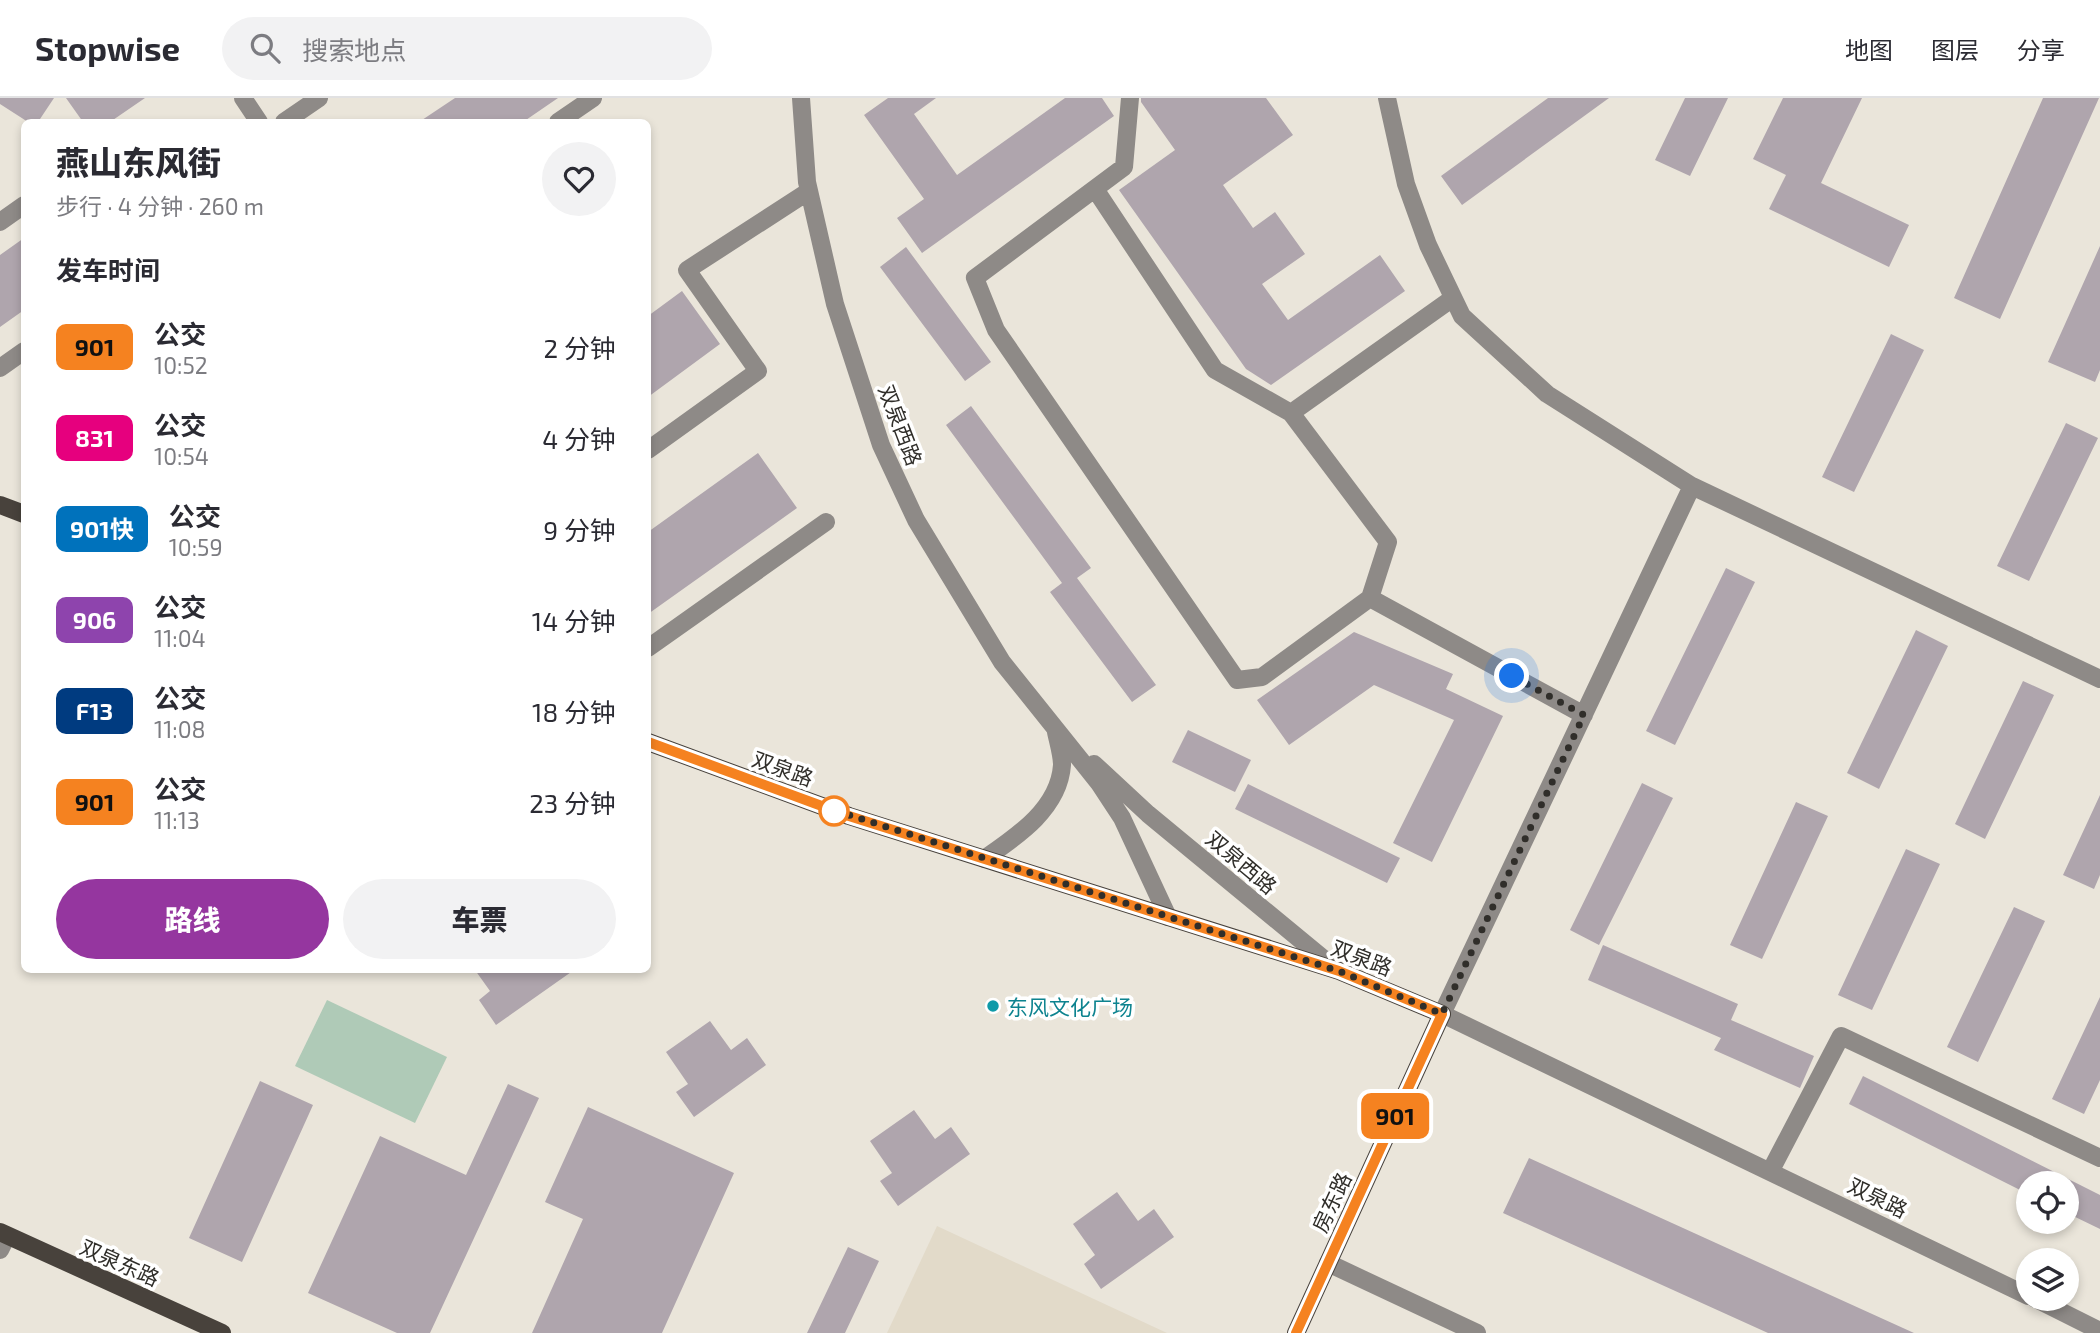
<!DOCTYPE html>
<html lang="zh">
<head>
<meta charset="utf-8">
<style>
	body { margin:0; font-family:"Exo 2","Noto Sans SC",sans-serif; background:#f2f2f3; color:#2b2b33; height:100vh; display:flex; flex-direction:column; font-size:26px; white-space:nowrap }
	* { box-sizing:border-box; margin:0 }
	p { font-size:23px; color:#7c7c81 }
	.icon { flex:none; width:38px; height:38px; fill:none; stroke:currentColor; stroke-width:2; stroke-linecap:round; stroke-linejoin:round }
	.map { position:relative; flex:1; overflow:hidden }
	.details { position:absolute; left:21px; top:21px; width:630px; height:854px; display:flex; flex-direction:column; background:#fff; border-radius:10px; box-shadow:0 4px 10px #0003 }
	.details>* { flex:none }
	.badge { padding:0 14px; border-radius:10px; font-size:24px; line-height:46px }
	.tools { position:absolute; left:2016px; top:1073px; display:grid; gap:14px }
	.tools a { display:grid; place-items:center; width:63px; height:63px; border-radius:50%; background:#fff; box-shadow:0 4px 10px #0003; font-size:35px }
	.you { position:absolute; width:35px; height:35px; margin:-18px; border:5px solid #fff; border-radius:50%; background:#1a73e8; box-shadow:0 0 0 10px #1a73e833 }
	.map>.badge { position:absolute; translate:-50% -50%; box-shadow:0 0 0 4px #fff }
	h2 { padding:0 35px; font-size:26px; line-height:63px }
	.round { display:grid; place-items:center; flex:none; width:74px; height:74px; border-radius:37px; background:#f2f2f3 }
	.summary { display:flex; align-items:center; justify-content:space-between; height:119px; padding:0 35px }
	h1 { font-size:33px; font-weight:800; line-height:52px }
	.action { display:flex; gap:14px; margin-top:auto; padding:14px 35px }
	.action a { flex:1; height:80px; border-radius:42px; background:#95369f; color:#fff; font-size:28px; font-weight:800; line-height:80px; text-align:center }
	.action a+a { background:#f2f2f3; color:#2b2b33 }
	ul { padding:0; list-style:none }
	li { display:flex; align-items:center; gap:21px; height:91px; padding:0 35px }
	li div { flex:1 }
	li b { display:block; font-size:26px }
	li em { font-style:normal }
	li .badge { min-width:77px; font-weight:700; text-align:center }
	header { display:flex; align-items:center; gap:42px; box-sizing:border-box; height:98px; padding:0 35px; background:#fff; border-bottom:2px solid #e1e1e2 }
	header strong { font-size:33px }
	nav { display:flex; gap:38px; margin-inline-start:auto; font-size:24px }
	.search { width:490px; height:63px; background:#f2f2f3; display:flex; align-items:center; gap:18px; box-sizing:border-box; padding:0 24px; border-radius:38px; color:#7c7c81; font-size:26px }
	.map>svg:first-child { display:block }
	.built { fill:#e2dac9 }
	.green { fill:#afcab7 }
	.building { fill:#afa5ad }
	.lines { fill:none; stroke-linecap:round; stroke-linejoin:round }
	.minor { stroke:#8e8a87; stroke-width:18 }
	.major { stroke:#48423c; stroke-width:18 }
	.line-casing { stroke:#fff; stroke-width:16 }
	.line { stroke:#f58220; stroke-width:10 }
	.walk { stroke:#302e2a; stroke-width:7; stroke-dasharray:0 12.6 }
	.stop-dot { fill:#fff; stroke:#f58220; stroke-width:3.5 }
	.culture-dot { fill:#0f9aa8; stroke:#fff; stroke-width:2.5 }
	.labels { text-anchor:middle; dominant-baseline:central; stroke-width:7; stroke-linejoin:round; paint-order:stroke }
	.street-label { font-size:21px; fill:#302e2a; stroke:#fff }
	.culture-label { font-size:21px; fill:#0d838f; stroke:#fff; text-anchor:start }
</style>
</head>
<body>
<header>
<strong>Stopwise</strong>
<div class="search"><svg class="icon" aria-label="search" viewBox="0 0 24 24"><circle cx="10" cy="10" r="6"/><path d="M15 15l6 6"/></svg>搜索地点</div>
<nav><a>地图</a><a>图层</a><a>分享</a></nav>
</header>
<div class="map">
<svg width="2100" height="1235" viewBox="0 0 2100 1235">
	<rect width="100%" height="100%" fill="#eae5da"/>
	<path class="built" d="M937,1128L1167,1235H887Z"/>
	<path class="green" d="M327,902L447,959L415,1025L295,968Z"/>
	<path class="building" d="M0,0H54L38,24H28L0,6Z
		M66,0H145L110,24H83Z
		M455,0H558L523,24H419Z
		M888,0H936L914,16L957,77L1065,0H1102L1114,18L922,155L897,120L924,101L864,17Z
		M1141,0H1266L1293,37L1223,87L1253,130L1275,114L1305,156L1262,186L1288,222L1380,157L1405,193L1271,287L1246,271L1119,92L1175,52L1141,4Z
		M1548,0H1609L1462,107L1441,78Z
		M1685,0H1728L1690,78L1655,62Z
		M1783,0H1862L1821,85L1909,127L1889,169L1769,111L1786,77L1753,61Z
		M2043,0H2099L2000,221L1954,200Z
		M24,140V212L0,229V157Z
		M2100,148V272L2095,284L2048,264Z
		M906,149L991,264L965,283L880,169Z
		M682,193L720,246L648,299V218Z
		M1891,236L1924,252L1854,394L1822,379Z
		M971,308L1091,470L1077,480L1156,587L1132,604L1050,494L1062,485L946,327Z
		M2066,325L2098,340L2029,483L1997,468Z
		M758,355L797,410L648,516V434Z
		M1726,470L1755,484L1675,647L1646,633Z
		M1916,532L1948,548L1879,691L1847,675Z
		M1354,534L1453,576L1446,591L1503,618L1432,764L1393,745L1454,622L1374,587L1289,647L1257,602Z
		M2023,583L2054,597L1985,741L1955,726Z
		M1188,632L1251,662L1235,694L1172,664Z
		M1642,685L1673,700L1599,847L1570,832Z
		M1248,686L1400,760L1387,785L1235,711Z
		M2100,697V777L2094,791L2063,777Z
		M1796,704L1828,718L1762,861L1730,847Z
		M1906,751L1940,766L1872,912L1838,897Z
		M2014,809L2045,823L1978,964L1947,949Z
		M1603,847L1738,906L1731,922L1814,958L1800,990L1714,952L1721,940L1588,882Z
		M475,872H574L496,927L479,902L490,893Z
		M2100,899V982L2084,1016L2052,1001Z
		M710,923L731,952L747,940L766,967L694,1019L676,994L688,986L666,954Z
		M1863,978L2100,1097V1131L2067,1115V1085H2028V1096L1849,1006Z
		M260,983L313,1007L242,1164L189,1140Z
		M508,986L539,1000L430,1235H397L308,1195L380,1038L466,1077Z
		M588,1009L734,1075L662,1235H532L583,1121L545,1104Z
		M914,1012L935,1041L951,1029L970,1056L898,1108L880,1083L892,1075L870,1043Z
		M1529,1060L1914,1235H1768L1503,1115Z
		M1117,1094L1138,1123L1154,1111L1174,1139L1101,1191L1084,1166L1095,1157L1073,1126Z
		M848,1149L879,1163L845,1235H807Z"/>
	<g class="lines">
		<path class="minor" d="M243,0L259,24
			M801,0L807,84L835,206L881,347L916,422L1002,564L1099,685L1122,720L1168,819
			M1130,0L1124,69L975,180L996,232L1237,582L1262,579L1370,500L1584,617
			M1387,0L1406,86L1428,147L1462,218L1547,296L1692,388L2100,581
			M284,24L319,0
			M558,24L593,0
			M1095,91L1215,272L1291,315
			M0,124L24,107
			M0,270L24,253
			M648,352L758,273L687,172L809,93
			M1692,388L1442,916L2028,1198
			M1370,500L1388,444L1291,315L1453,200
			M648,550L826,424
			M1094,666L1148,716L1337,872
			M984,761C1016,739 1059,711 1062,667C1062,657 1058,644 1056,634
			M1771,1072L1841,938L2100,1060
			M0,1152L7,1138
			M1328,1165L1477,1235
			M2034,1200L2100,1233"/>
		<path class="major" d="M0,407L24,416
			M648,644L849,718L1339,873L1442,916L1296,1235
			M0,1134L222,1235"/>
	</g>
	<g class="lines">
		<defs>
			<path id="line" d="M648,644L849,718L1339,873L1442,916L1296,1235"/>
		</defs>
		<use href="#line" class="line-casing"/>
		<use href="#line" class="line"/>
		<path class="walk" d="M834,713L824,709L1339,873L1442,916L1584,617L1512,578"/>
	</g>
	<circle class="stop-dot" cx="834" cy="713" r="14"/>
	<circle class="culture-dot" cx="993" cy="908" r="7"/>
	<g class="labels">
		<g class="street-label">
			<text transform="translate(901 327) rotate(69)">双泉西路</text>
			<text transform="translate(783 670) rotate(20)">双泉路</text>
			<text transform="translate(1242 764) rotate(40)">双泉西路</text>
			<text transform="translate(1362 859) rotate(21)">双泉路</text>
			<text transform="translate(1878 1099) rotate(26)">双泉路</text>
			<text transform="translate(1331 1104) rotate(-65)">房东路</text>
			<text transform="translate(120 1164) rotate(24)">双泉东路</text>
		</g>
		<g class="culture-label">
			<text x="1007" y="908">东风文化广场</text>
		</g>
	</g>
</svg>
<div class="tools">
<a><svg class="icon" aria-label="locate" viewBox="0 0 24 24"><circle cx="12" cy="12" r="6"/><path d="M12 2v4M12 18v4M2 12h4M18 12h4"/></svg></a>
<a><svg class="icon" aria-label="layers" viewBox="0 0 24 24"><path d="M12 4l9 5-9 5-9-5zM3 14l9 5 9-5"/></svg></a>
</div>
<div class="you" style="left:1512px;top:578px"></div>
<b class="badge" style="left:1395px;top:1018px;background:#f58220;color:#111">901</b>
<section class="details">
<div class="summary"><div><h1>燕山东风街</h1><p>步行 · 4 分钟 · 260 m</p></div><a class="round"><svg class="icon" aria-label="heart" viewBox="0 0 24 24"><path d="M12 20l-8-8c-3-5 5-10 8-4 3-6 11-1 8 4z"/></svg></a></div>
<h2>发车时间</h2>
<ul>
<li><span class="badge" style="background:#f58220;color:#111">901</span><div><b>公交</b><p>10:52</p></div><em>2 分钟</em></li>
<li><span class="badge" style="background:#e6007e;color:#fff">831</span><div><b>公交</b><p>10:54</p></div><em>4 分钟</em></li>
<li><span class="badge" style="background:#0072bc;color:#fff">901快</span><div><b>公交</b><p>10:59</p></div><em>9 分钟</em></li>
<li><span class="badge" style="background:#8e44ad;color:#fff">906</span><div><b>公交</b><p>11:04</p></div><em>14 分钟</em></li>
<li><span class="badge" style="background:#003b80;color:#fff">F13</span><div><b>公交</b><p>11:08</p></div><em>18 分钟</em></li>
<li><span class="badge" style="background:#f58220;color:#111">901</span><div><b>公交</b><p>11:13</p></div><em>23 分钟</em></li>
</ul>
<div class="action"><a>路线</a><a>车票</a></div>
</section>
</div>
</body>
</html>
